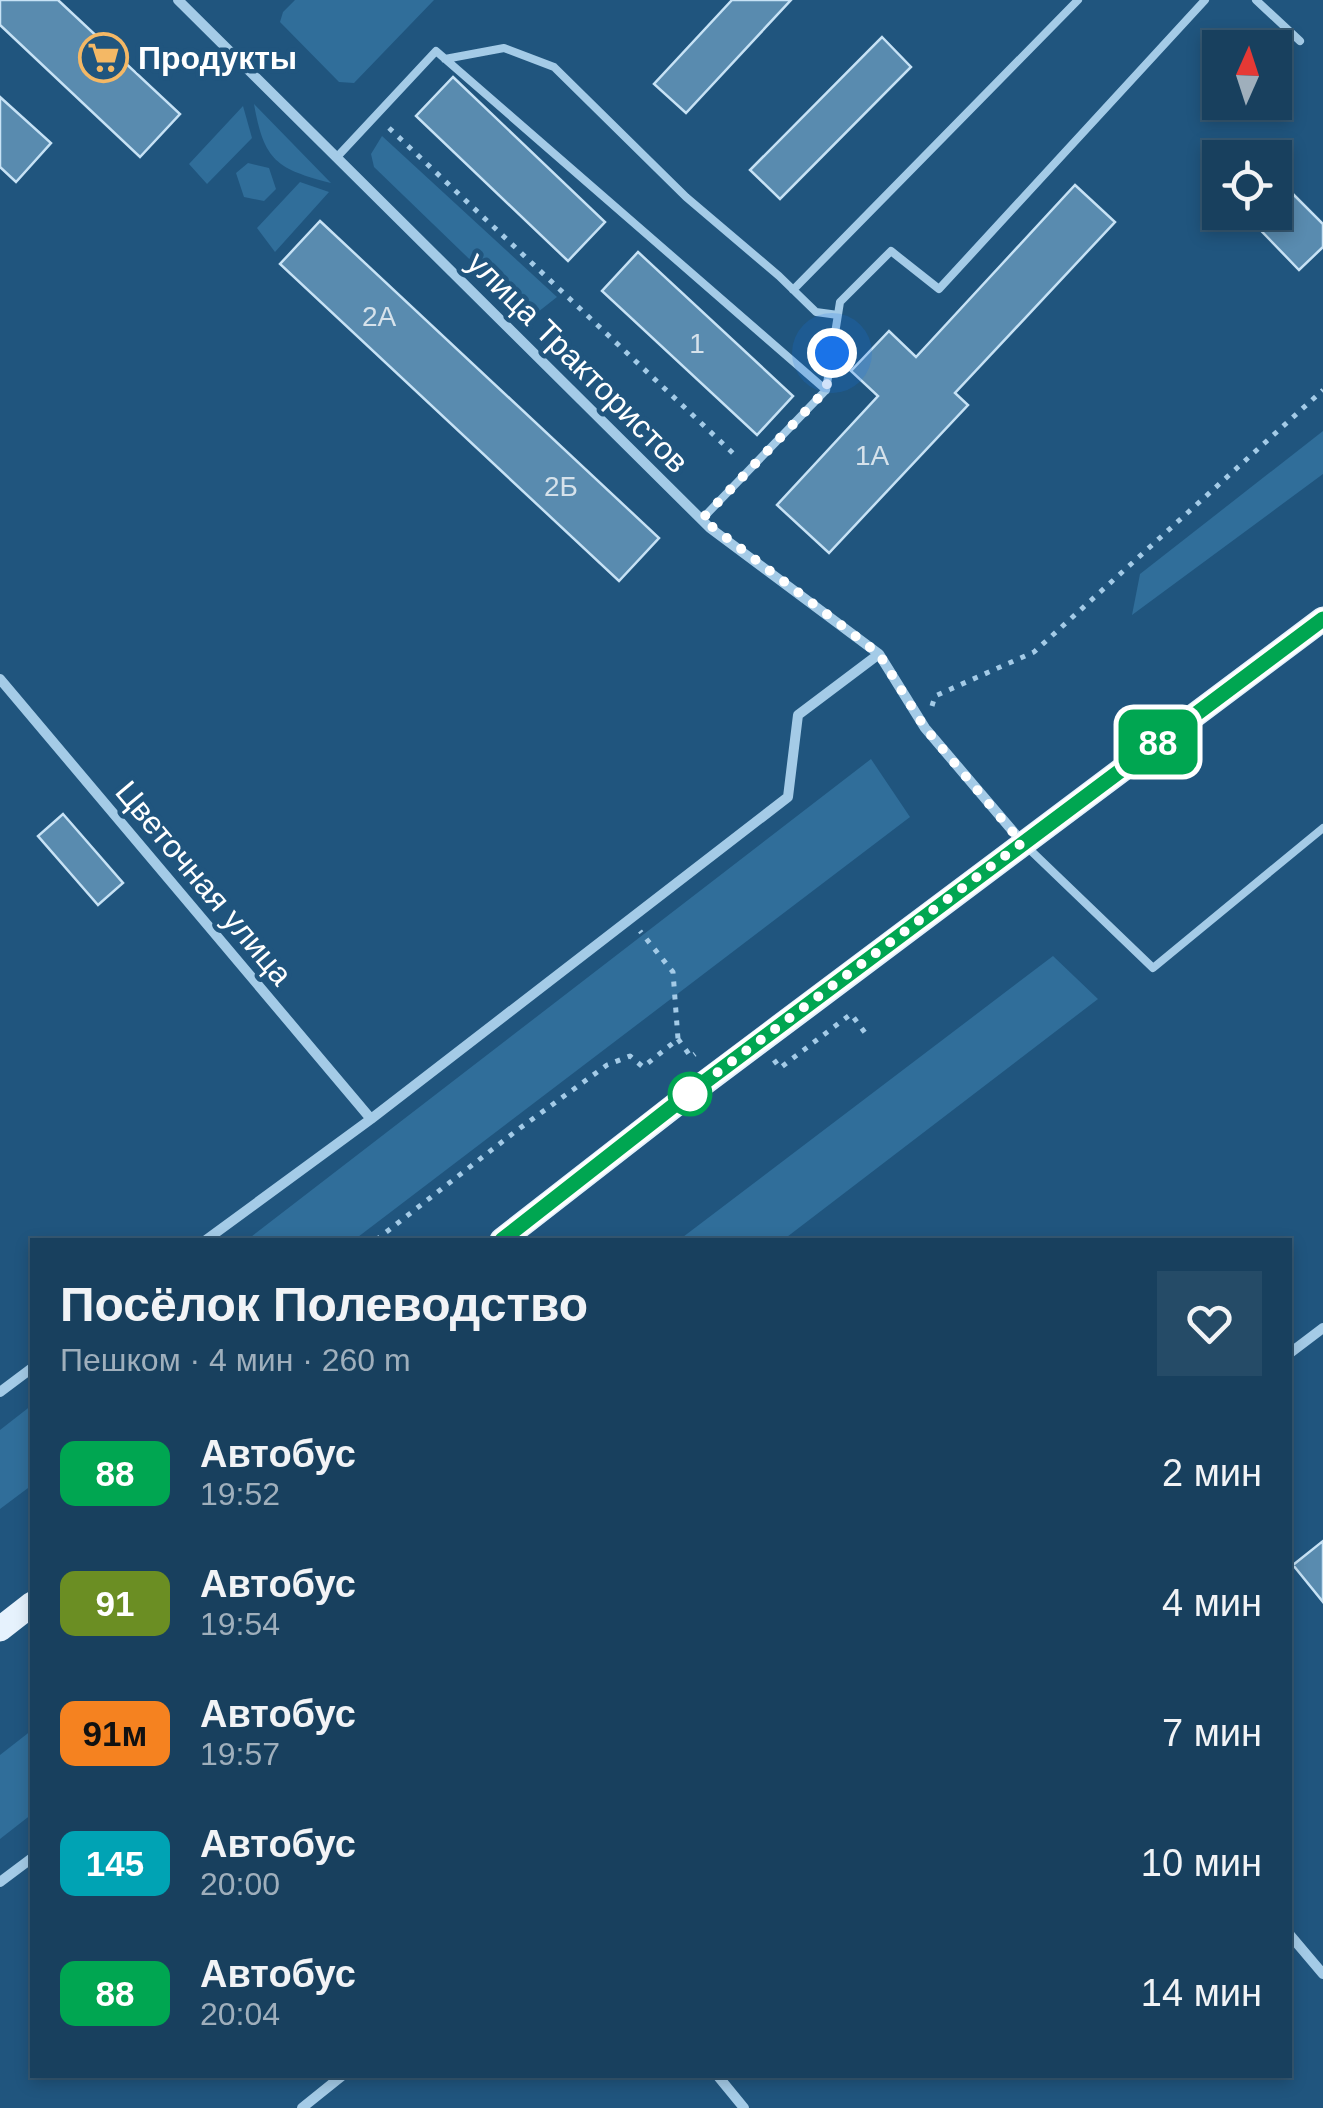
<!DOCTYPE html>
<html lang="ru">
<head>
<meta charset="utf-8">
<style>
	body { margin:0; font-family:Helvetica,sans-serif; background:#254b67; color:#f1f3f6; height:100vh; display:flex; flex-direction:column; font-size:38px; white-space:nowrap }
	* { box-sizing:border-box; margin:0 }
	p { font-size:32px; color:#9fafbc }
	.icon { flex:none; width:55px; height:55px; fill:none; stroke:currentColor; stroke-width:2; stroke-linecap:round; stroke-linejoin:round }
	.map { position:relative; flex:1; overflow:hidden }
	.drawer { position:absolute; left:30px; top:1238px; width:1262px; height:840px; display:flex; flex-direction:column; background:#18405e; border-radius:0px; box-shadow:0 5px 15px #0003,0 0 0 2px #365973 }
	.drawer>* { flex:none }
	.badge { padding:0 20px; border-radius:15px; font-size:35px; line-height:65px }
	.needle { width:65px; rotate:3deg }
	.buttons { position:absolute; left:1202px; top:30px; display:grid; gap:20px }
	.buttons a { display:grid; place-items:center; width:90px; height:90px; border-radius:0px; background:#18405e; box-shadow:0 5px 15px #0003,0 0 0 2px #365973; font-size:50px }
	.you { position:absolute; width:50px; height:50px; margin:-25px; border:8px solid #fff; border-radius:50%; background:#1a73e8; box-shadow:0 0 0 15px #1a73e833 }
	.map>.badge { position:absolute; translate:-50% -50%; box-shadow:0 0 0 5px #fff }
	.round { display:grid; place-items:center; flex:none; width:105px; height:105px; border-radius:0px; background:#254b67 }
	.overview { display:flex; align-items:center; justify-content:space-between; height:170px; padding:0 30px }
	h1 { font-size:48px; font-weight:800; line-height:75px }
	ul { padding:0; list-style:none }
	li { display:flex; align-items:center; gap:30px; height:130px; padding:0 30px }
	li div { flex:1 }
	li b { display:block; font-size:38px }
	li em { font-style:normal }
	li .badge { min-width:110px; font-weight:700; text-align:center }
	.map>svg:first-child { display:block }
	.green { fill:#306e9a }
	.building { fill:#598baf; stroke:#c7e2f5; stroke-width:2.5 }
	.lines { fill:none; stroke-linecap:round; stroke-linejoin:round }
	.path { stroke:#a4cbe7; stroke-width:5; stroke-dasharray:5 8; stroke-linecap:butt }
	.service { stroke:#a4cbe7; stroke-width:8 }
	.minor { stroke:#a4cbe7; stroke-width:10 }
	.primary { stroke:#e6f2fd; stroke-width:25 }
	.line-casing { stroke:#fff; stroke-width:22 }
	.line { stroke:#00a651; stroke-width:15 }
	.walk { stroke:#fff; stroke-width:10; stroke-dasharray:0 18 }
	.stop-dot { fill:#fff; stroke:#00a651; stroke-width:5 }
	.labels { text-anchor:middle; dominant-baseline:central; stroke-width:9; stroke-linejoin:round; paint-order:stroke }
	.number-label { font-size:28px; fill:#d6e2eb }
	.poi-label { font-size:32px; font-weight:bold; fill:#fff; stroke:#20557e; text-anchor:start }
	.street-label { font-size:32px; fill:#fff; stroke:#20557e }
</style>
</head>
<body>
<div class="map">
<svg width="1323" height="2108" viewBox="0 0 1323 2108">
	<rect width="100%" height="100%" fill="#20557e"/>
	<path class="green" d="M295,0H434L354,83L339,82L280,22L283,12Z
		M254,104L331,183C277,169 264,161 254,104Z
		M243,106L252,138L207,184L189,164Z
		M382,136L557,297L538,312L521,309L374,167L371,154Z
		M248,163L269,168L276,189L264,201L244,197L236,173Z
		M300,182L329,192L275,252L257,228Z
		M1323,431V474L1132,615L1140,574Z
		M871,759L910,817L354,1240H247Z
		M1053,956L1098,999L783,1240H679Z
		M32,1405V1485L0,1509V1430Z
		M32,1730V1814L0,1839V1755Z"/>
	<path class="building" d="M0,0H58L180,114L140,157L0,25Z
		M732,0H791L686,113L654,84Z
		M882,37L911,67L780,199L750,170Z
		M453,77L605,222L568,261L416,116Z
		M0,97L51,143L16,182L0,167Z
		M1275,176L1323,224V247L1299,270L1243,212H1275Z
		M1075,185L1115,222L955,393L968,405L829,553L777,505L878,396L851,371L889,331L916,357Z
		M320,221L659,538L619,581L280,264Z
		M638,252L793,396L757,435L602,291Z
		M63,814L123,883L98,905L38,836Z
		M1323,1541V1602L1293,1565Z"/>
	<g class="lines">
		<path class="path" d="M389,128L737,457
			M932,706L935,696L1034,652L1323,390
			M678,1039L691,1057L695,1054
			M774,1060L780,1068L851,1014L869,1038
			M376,1240L516,1131L607,1065L630,1056L643,1067L678,1039L673,972L640,931"/>
		<path class="service" d="M1256,0L1300,41
			M445,59L504,48L554,67L686,197L779,276L816,312L838,315
			M337,157L436,51L826,390L702,519
			M793,290L1078,0
			M826,390L840,302L891,251L939,289L1205,0
			M1026,846L1153,968L1323,828"/>
		<path class="minor" d="M178,0L710,528L879,654L925,728L1022,842
			M0,679L371,1119
			M206,1240L371,1119L788,797L798,715L879,654
			M1290,1353L1323,1328
			M0,1392L32,1368
			M0,1882L32,1858
			M1290,1935L1323,1974
			M717,2075L744,2108
			M302,2108L343,2075"/>
		<path class="primary" d="M502,1240L683,1099L1323,619
			M0,1629L32,1604"/>
	</g>
	<g class="lines">
		<defs>
			<path id="line" d="M502,1240L682,1099L1323,619"/>
		</defs>
		<use href="#line" class="line-casing"/>
		<use href="#line" class="line"/>
		<path class="walk" d="M690,1094L682,1099L1022,843L925,728L879,654L702,519L826,390L832,353"/>
	</g>
	<defs>
		<symbol id="supermarket-ring" viewBox="-11 -11 22 22"><circle r="9.5" fill="#20557e" stroke="#f4b865" stroke-width="1.5"/><path d="M-6-5.5h2.5l.6 2H6L4.5 2H-2.5L-4.4-4H-6ZM-1.5 3.2a1.3 1.3 0 1 0 .1 0ZM3 3.2a1.3 1.3 0 1 0 .1 0Z" fill="#f4b865"/></symbol>
	</defs>
	<g fill-rule="evenodd">
		<use href="#supermarket-ring" x="76" y="30" width="55" height="55"/>
	</g>
	<circle class="stop-dot" cx="690" cy="1094" r="20"/>
	<g class="labels">
		<g class="number-label">
			<text x="379" y="316">2А</text>
			<text x="697" y="343">1</text>
			<text x="872" y="455">1А</text>
			<text x="561" y="486">2Б</text>
		</g>
		<g class="poi-label">
			<text x="138" y="58">Продукты</text>
		</g>
		<g class="street-label">
			<text transform="translate(578 362) rotate(45)">улица Трактористов</text>
			<text transform="translate(204 883) rotate(50)">Цветочная улица</text>
		</g>
	</g>
</svg>
<div class="buttons">
<a><svg class="needle" viewBox="-14 -14 28 28"><path d="M0-13l5 13h-10z" fill="#e53935"/><path d="M0 13l5-13h-10z" fill="#9fafbc"/></svg></a>
<a><svg class="icon" aria-label="locate" viewBox="0 0 24 24"><circle cx="12" cy="12" r="6"/><path d="M12 2v4M12 18v4M2 12h4M18 12h4"/></svg></a>
</div>
<div class="you" style="left:832px;top:353px"></div>
<b class="badge" style="left:1158px;top:742px;background:#00a651;color:#fff">88</b>
<section class="drawer">
<div class="overview"><div><h1>Посёлок Полеводство</h1><p>Пешком · 4 мин · 260 m</p></div><a class="round"><svg class="icon" aria-label="heart" viewBox="0 0 24 24"><path d="M12 20l-8-8c-3-5 5-10 8-4 3-6 11-1 8 4z"/></svg></a></div>
<ul>
<li><span class="badge" style="background:#00a651;color:#fff">88</span><div><b>Автобус</b><p>19:52</p></div><em>2 мин</em></li>
<li><span class="badge" style="background:#6b8e23;color:#fff">91</span><div><b>Автобус</b><p>19:54</p></div><em>4 мин</em></li>
<li><span class="badge" style="background:#f58220;color:#111">91м</span><div><b>Автобус</b><p>19:57</p></div><em>7 мин</em></li>
<li><span class="badge" style="background:#00a3b4;color:#fff">145</span><div><b>Автобус</b><p>20:00</p></div><em>10 мин</em></li>
<li><span class="badge" style="background:#00a651;color:#fff">88</span><div><b>Автобус</b><p>20:04</p></div><em>14 мин</em></li>
</ul>
</section>
</div>
</body>
</html>
